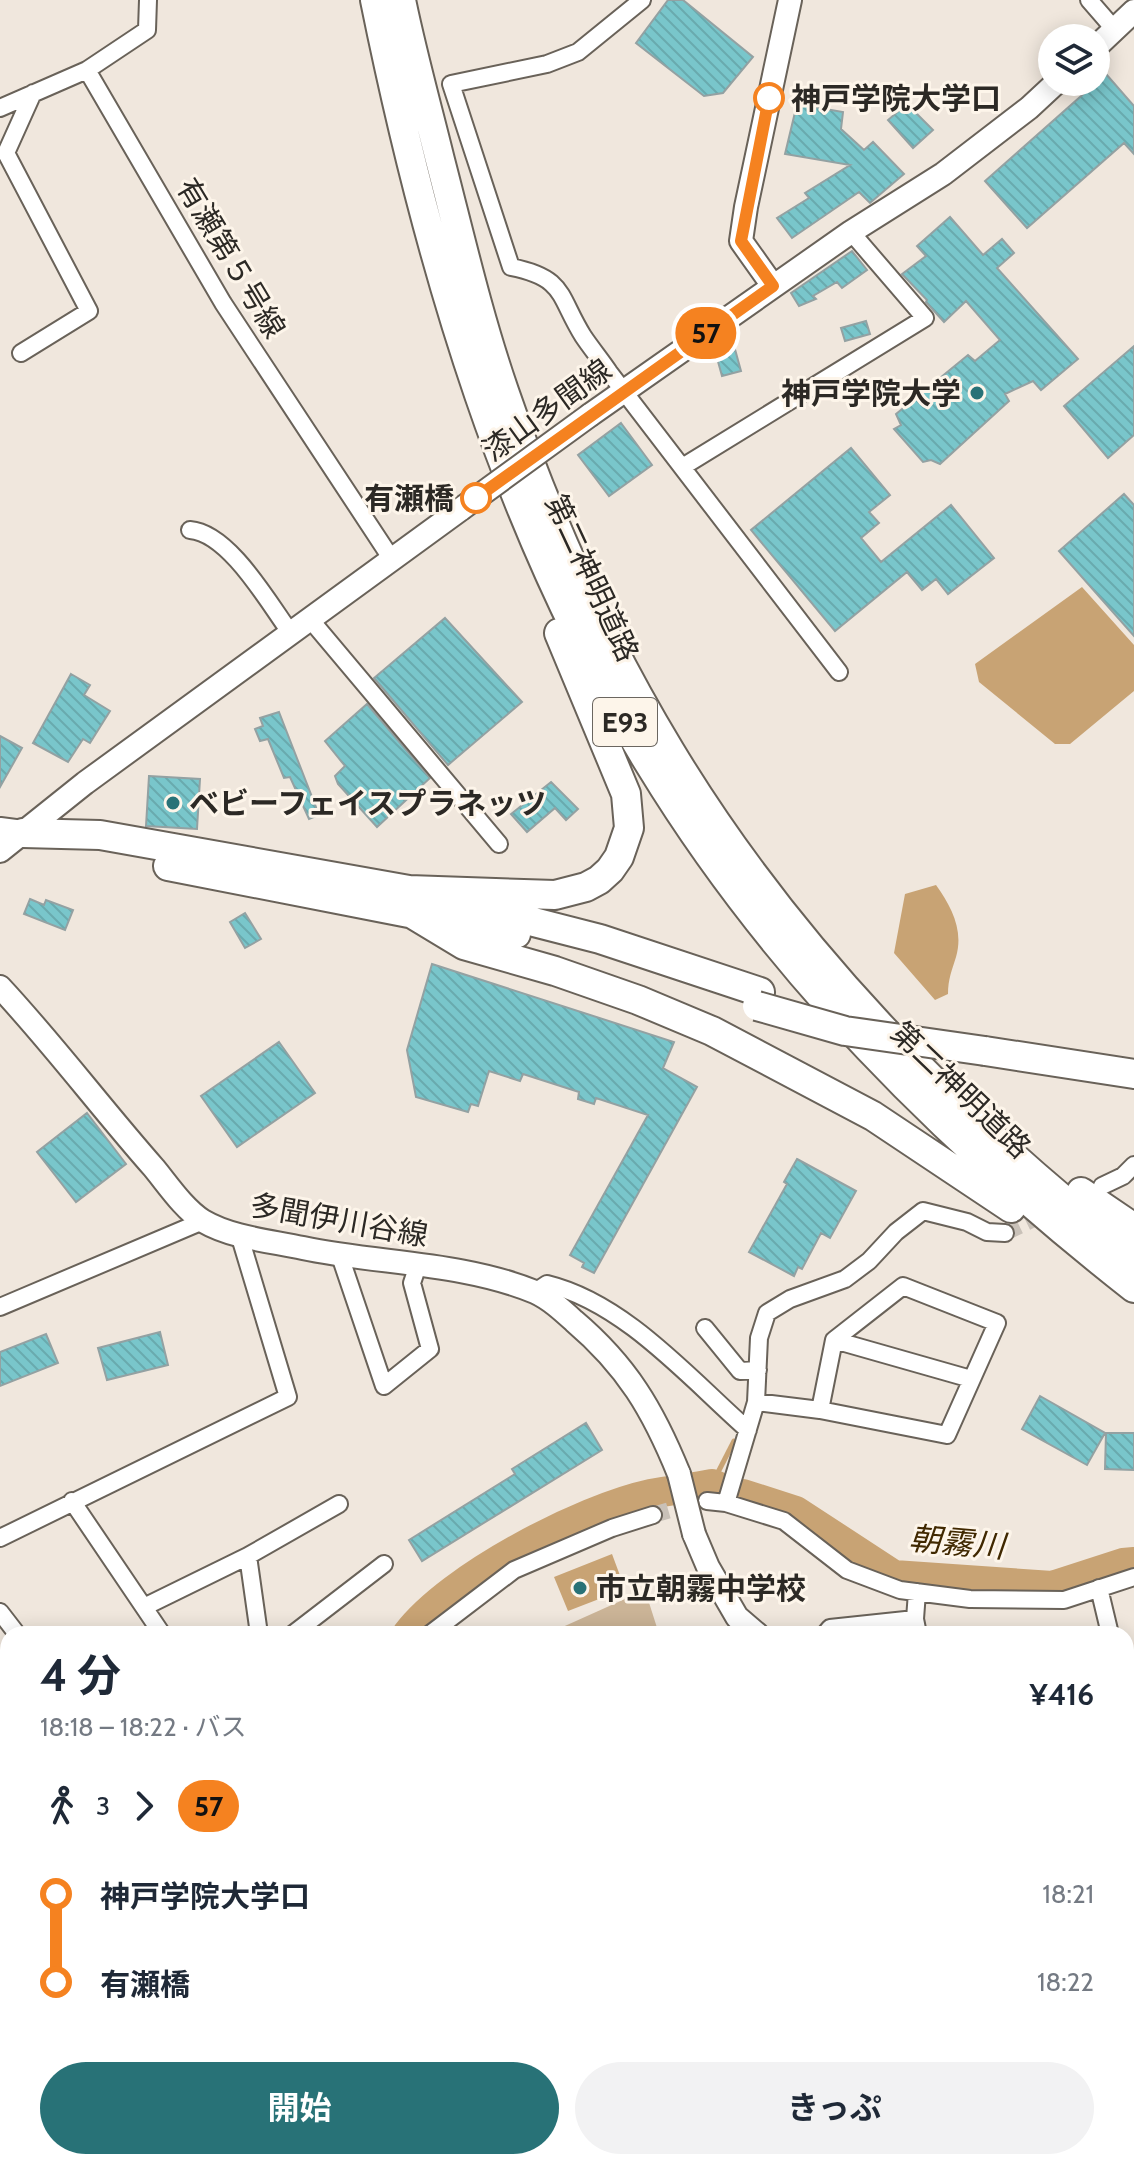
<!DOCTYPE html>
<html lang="ja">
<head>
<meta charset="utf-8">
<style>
	body { margin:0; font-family:Cabin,"Noto Sans JP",sans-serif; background:#f2f2f3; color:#1f2937; height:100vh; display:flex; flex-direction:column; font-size:30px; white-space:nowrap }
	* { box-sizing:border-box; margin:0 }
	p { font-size:26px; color:#747a83 }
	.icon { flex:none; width:44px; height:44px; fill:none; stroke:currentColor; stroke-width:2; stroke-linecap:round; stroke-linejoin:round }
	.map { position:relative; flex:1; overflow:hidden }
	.side { position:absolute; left:0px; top:1626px; width:1134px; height:544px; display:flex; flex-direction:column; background:#fff; border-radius:24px 24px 0 0; box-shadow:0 4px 20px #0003 }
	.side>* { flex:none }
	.badge { padding:0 16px; border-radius:26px; font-size:28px; line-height:52px }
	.fabs { position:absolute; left:1038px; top:24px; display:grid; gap:16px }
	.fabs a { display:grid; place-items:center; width:72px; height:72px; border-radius:50%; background:#fff; box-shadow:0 4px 20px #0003; font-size:40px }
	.map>.badge { position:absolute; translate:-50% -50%; box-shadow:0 0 0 4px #fff }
	.legs { display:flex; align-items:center; gap:12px; height:88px; padding:0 40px; font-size:26px }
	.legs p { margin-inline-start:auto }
	.headline { display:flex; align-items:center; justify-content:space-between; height:136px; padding:0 40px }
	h1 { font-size:44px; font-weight:700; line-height:60px }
	.button { display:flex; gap:16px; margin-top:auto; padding:16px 40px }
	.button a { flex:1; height:92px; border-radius:48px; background:#287277; color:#fff; font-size:32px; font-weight:700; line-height:92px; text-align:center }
	.button a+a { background:#f2f2f3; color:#1f2937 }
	ul { padding:0 40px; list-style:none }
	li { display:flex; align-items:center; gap:28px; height:88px; font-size:30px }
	li i { display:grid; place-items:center; width:12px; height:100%; margin:0 10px; background:currentColor }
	li i::after { content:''; width:20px; height:20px; margin:-10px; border:6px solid; border-radius:50%; background:#fff }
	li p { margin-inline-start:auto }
	li:first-child i { background:linear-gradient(#0000 50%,currentColor 0) }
	li:last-child i { background:linear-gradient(currentColor 50%,#0000 0) }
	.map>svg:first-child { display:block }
	.park { fill:url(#park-dots) }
	.garden { fill:#cbb497 }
	.water { fill:#c8a374 }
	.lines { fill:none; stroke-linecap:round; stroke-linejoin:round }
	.stream { stroke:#c8a374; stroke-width:5 }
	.river { stroke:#c8a374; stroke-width:30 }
	.building { fill:url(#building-back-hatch); stroke:#93a1a2; stroke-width:2 }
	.street-tunnel { stroke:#c9c1b8; stroke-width:16; stroke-dasharray:16 8; stroke-linecap:butt }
	.street-casing { stroke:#696259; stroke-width:20 }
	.secondary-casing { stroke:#696259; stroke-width:26 }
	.primary-casing { stroke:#696259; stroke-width:28 }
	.highway-casing { stroke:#696259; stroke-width:32 }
	.street { stroke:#fff; stroke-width:16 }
	.secondary { stroke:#fff; stroke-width:22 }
	.primary { stroke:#fff; stroke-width:24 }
	.highway { stroke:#fff; stroke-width:28 }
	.secondary-bridge-casing { stroke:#696259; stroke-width:26; stroke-linecap:butt }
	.highway-bridge-casing { stroke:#696259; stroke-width:32; stroke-linecap:butt }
	.secondary-bridge { stroke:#fff; stroke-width:22 }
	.highway-bridge { stroke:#fff; stroke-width:28 }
	.line-1-casing { stroke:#fff; stroke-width:18 }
	.line-1 { stroke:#f58220; stroke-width:12 }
	.stop-1-dot { fill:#fff; stroke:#f58220; stroke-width:4 }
	.poi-dot { fill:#287277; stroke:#fdf5ea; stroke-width:3 }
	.labels { text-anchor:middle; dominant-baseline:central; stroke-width:6; stroke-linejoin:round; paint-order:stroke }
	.shield { fill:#fdf5ea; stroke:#6b6660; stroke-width:2 }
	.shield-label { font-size:28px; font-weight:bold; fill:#2c2925 }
	.stop-label { font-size:30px; font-weight:bold; fill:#2c2925; stroke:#fdf5ea; text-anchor:start }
	.street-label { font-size:30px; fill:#2c2925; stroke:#fdf5ea }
	.poi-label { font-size:30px; font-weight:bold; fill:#2c2925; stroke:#fdf5ea; text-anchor:start }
	.water-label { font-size:32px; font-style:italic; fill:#402800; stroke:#fdf5ea }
</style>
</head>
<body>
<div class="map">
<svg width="1134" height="2170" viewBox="0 0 1134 2170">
	<defs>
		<pattern id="park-dots" width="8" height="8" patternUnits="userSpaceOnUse" patternTransform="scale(2)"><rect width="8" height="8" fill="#cbb497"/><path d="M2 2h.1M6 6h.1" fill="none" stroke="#a5927b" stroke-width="1.8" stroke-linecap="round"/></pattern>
		<pattern id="building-back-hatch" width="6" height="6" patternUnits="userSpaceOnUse" patternTransform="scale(2)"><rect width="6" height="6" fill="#79c6cb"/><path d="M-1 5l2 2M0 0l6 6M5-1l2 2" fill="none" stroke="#69aaae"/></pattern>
	</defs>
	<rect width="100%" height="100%" fill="#f0e7dd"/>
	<path class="park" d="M1126,2060H1134V2157H1126Z"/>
	<path class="garden" d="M645,1590L659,1634H547Z
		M50,2162H269L263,2170H43Z"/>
	<path class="water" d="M1082,587L1134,645V691L1070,744H1055L979,682L975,664Z
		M936,885C951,906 964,930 956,957C952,970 948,979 948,994L935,1000L894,953L905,894Z
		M612,1554L625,1589L568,1611L554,1577Z"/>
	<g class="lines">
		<path class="stream" d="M712,1484L734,1441"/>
		<path class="river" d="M743,1494L796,1511L894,1575L1052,1586L1123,1563L1134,1562
			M407,1634C450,1577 581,1509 651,1494C671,1490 692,1488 712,1484L717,1486
			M0,2149L8,2141"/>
	</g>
	<path class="building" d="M668,0H683L753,57L723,93L704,96L636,43Z
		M1106,74L1134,106V154L1124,143L1027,228L985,181Z
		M797,104L843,112L841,129L864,150L873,142L904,174L870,203L859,192L792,238L777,218L809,198L805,193L850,165L785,154Z
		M907,104L933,130L913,148L888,120Z
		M950,217L983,255L1002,239L1014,253L997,268L1078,359L1041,390L1033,381L1005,394L1009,401L940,464L931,460L923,462L894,429L901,425L896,414L968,355L975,361L1000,340L966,301L944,322L926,302L927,300L902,274L926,256L917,246Z
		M852,251L867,270L842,288L837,282L813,296L816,299L799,306L791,293Z
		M866,321L870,334L845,341L841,328Z
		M733,342L741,371L722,376L714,347Z
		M1134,346V435L1108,458L1064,406Z
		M621,423L652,465L609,496L578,455Z
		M851,448L890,495L869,512L879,523L861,538L881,562L951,505L994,558L948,594L936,579L922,590L907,572L835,631L751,530Z
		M1124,494L1134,505V636L1059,551Z
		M445,618L522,702L448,765L374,678Z
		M71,674L90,685L84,695L110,711L90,743L83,739L68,762L33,743Z
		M367,704L430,778L377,827L338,784L335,776L345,766L325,741Z
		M279,712L319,815L309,819L290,777L284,778L268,739L260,741L255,729L263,726L260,718Z
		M0,736L22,748L0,787Z
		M149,776L200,779L197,829L146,826Z
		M551,782L578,809L566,820L555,808L527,832L511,814Z
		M30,899L44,905L46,900L73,910L65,930L24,914Z
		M245,913L261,939L245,948L230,922Z
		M432,964L674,1042L663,1068L697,1087L594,1273L582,1267L584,1263L570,1255L648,1115L596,1098L594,1104L578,1099L579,1092L523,1074L520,1081L489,1071L478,1106L471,1104L468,1112L416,1097L407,1050Z
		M279,1042L315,1093L237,1147L201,1096Z
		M87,1113L126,1164L76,1202L37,1152Z
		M797,1159L856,1191L830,1238L821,1233L802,1269L798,1267L794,1276L749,1252L787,1184L784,1182Z
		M160,1332L168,1365L107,1380L98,1348Z
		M46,1334L58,1363L0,1386V1352Z
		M1040,1396L1105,1433L1087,1465L1022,1429Z
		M586,1423L602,1450L422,1561L409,1540L515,1474L512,1469Z
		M1106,1433H1134V1470L1105,1469Z"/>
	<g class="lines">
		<path class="street-tunnel" d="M1005,1233L1050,1211
			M653,1515L694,1503"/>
		<defs>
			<path id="street" d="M148,0L147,30L87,70L223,303L391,558
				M642,0L578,52L547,64L451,84L511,267C566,278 558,296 583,336C591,348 601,360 609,372L839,672
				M1089,0L1115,30
				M0,108L87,70
				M21,353L89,311L6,153L33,93
				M684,466L925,318L851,232
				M190,530C229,533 268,602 290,632
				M309,618L499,844
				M1102,1186L1123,1176L1134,1165
				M340,1256L384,1386L430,1349L412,1283L418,1265
				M535,1292L547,1284C625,1303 689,1378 748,1430
				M0,1307L203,1221
				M705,1328L740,1371L758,1370
				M834,1340L971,1379
				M756,1402L820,1410L947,1435L997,1323L903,1286L834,1340L820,1410
				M72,1501L162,1634
				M707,1501L726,1503L784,1521L847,1570L900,1590L970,1599L1064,1600L1134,1577
				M726,1503L756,1402L759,1338L767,1313L790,1299L845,1279L869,1261L896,1232L923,1211L967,1222L987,1232L1005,1233
				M0,1538L288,1397L239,1234
				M1099,1588L1110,1634
				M917,1592L915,1619L918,1634
				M144,1607L248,1556
				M0,1612L17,1634
				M259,1634L248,1556L339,1504
				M293,1634L384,1564
				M430,1634L514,1570L612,1528L653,1515
				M825,1634L830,1628L915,1619
				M1126,1683L1134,1680
				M1126,1867H1134
				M0,1927L8,1937
				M1126,1958H1134
				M1126,2050H1134
				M673,2162L680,2170
				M981,2168L1090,2170
				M10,2170L17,2162"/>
			<path id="secondary" d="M1096,47L1134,11
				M773,286L741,241L746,207L790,0
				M590,415L851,232L943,174L1029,108L1057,82
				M0,851L85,783L461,509
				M0,987C54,1045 101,1108 154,1168C168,1185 184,1209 203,1221C232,1238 271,1241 303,1248C379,1264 462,1262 535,1292C550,1299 562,1310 574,1321C627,1366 653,1410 679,1474
				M694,1534L708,1567L737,1617L757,1634
				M1126,1733H1134
				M1126,1805H1134
				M492,2170L505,2162"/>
			<path id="primary" d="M0,830L23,833"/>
			<path id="highway" d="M375,0C429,266 507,532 650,765C775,970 946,1140 1134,1288
				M401,0C412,54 427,107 440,160C460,237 478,316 504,391C547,516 602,639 670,751C787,945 956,1119 1134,1257
				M23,833L100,835L409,890L600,939L760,992
				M168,866L516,934
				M409,890L555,895L586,887L599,880L610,870L619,857L629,828L626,794L559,633
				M411,913L464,945L555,971L638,1000L712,1031L873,1116L1011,1208
				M985,1051L1134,1074
				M1081,1192L1134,1228"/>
		</defs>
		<use href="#street" class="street-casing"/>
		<use href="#secondary" class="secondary-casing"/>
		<use href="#primary" class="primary-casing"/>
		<use href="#highway" class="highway-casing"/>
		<use href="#street" class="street"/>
		<use href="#secondary" class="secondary"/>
		<use href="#primary" class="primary"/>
		<use href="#highway" class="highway"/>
		<defs>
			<path id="secondary-bridge" d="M461,509L590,415
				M679,1474L694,1534"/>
			<path id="highway-bridge" d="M757,1006L845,1031L985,1051"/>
		</defs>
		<use href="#secondary-bridge" class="secondary-bridge-casing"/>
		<use href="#highway-bridge" class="highway-bridge-casing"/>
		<use href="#secondary-bridge" class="secondary-bridge"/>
		<use href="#highway-bridge" class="highway-bridge"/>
	</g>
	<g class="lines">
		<defs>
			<path id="line-1" d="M476,498L773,286L741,241L769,98"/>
		</defs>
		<use href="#line-1" class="line-1-casing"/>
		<use href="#line-1" class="line-1"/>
	</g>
	<g class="stop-1-dot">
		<circle cx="769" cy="98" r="14"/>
		<circle cx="476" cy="498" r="14"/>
	</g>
	<g class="poi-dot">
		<circle cx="977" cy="393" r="8"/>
		<circle cx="173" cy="803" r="8"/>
		<circle cx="580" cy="1588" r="8"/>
	</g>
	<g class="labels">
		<rect class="shield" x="593" y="698" width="64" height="48" rx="6"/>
		<g class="shield-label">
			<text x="625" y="722">E93</text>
		</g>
		<g class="stop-label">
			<text x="791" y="98">神戸学院大学口</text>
			<text x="454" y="498" text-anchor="end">有瀬橋</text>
		</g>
		<g class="street-label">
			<text transform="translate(231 258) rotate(59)">有瀬第５号線</text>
			<text transform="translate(547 410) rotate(-36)">漆山多聞線</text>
			<text transform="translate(592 578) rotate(65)">第二神明道路</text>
			<text transform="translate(961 1090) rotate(44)">第二神明道路</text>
			<text transform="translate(339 1220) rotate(10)">多聞伊川谷線</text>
		</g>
		<g class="poi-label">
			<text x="961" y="393" text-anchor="end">神戸学院大学</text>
			<text x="189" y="803">ベビーフェイスプラネッツ</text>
			<text x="596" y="1588">市立朝霧中学校</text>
		</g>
		<g class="water-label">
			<text transform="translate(957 1542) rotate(5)">朝霧川</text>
		</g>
	</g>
</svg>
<div class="fabs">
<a><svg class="icon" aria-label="layers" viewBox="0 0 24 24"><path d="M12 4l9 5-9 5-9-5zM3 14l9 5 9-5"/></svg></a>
</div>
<b class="badge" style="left:706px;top:333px;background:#f58220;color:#111">57</b>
<section class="side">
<div class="headline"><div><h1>4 分</h1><p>18:18 – 18:22 · バス</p></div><b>¥416</b></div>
<div class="legs"><svg class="icon" aria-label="walk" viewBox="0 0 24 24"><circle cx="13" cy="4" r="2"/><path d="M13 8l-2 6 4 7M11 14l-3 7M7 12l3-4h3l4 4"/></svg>3<svg class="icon" aria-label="forward" viewBox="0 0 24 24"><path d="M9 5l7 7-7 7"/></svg><b class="badge" style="background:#f58220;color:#111">57</b></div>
<ul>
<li><i style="color:#f58220"></i><b>神戸学院大学口</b><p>18:21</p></li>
<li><i style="color:#f58220"></i><b>有瀬橋</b><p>18:22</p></li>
</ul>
<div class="button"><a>開始</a><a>きっぷ</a></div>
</section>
</div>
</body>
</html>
